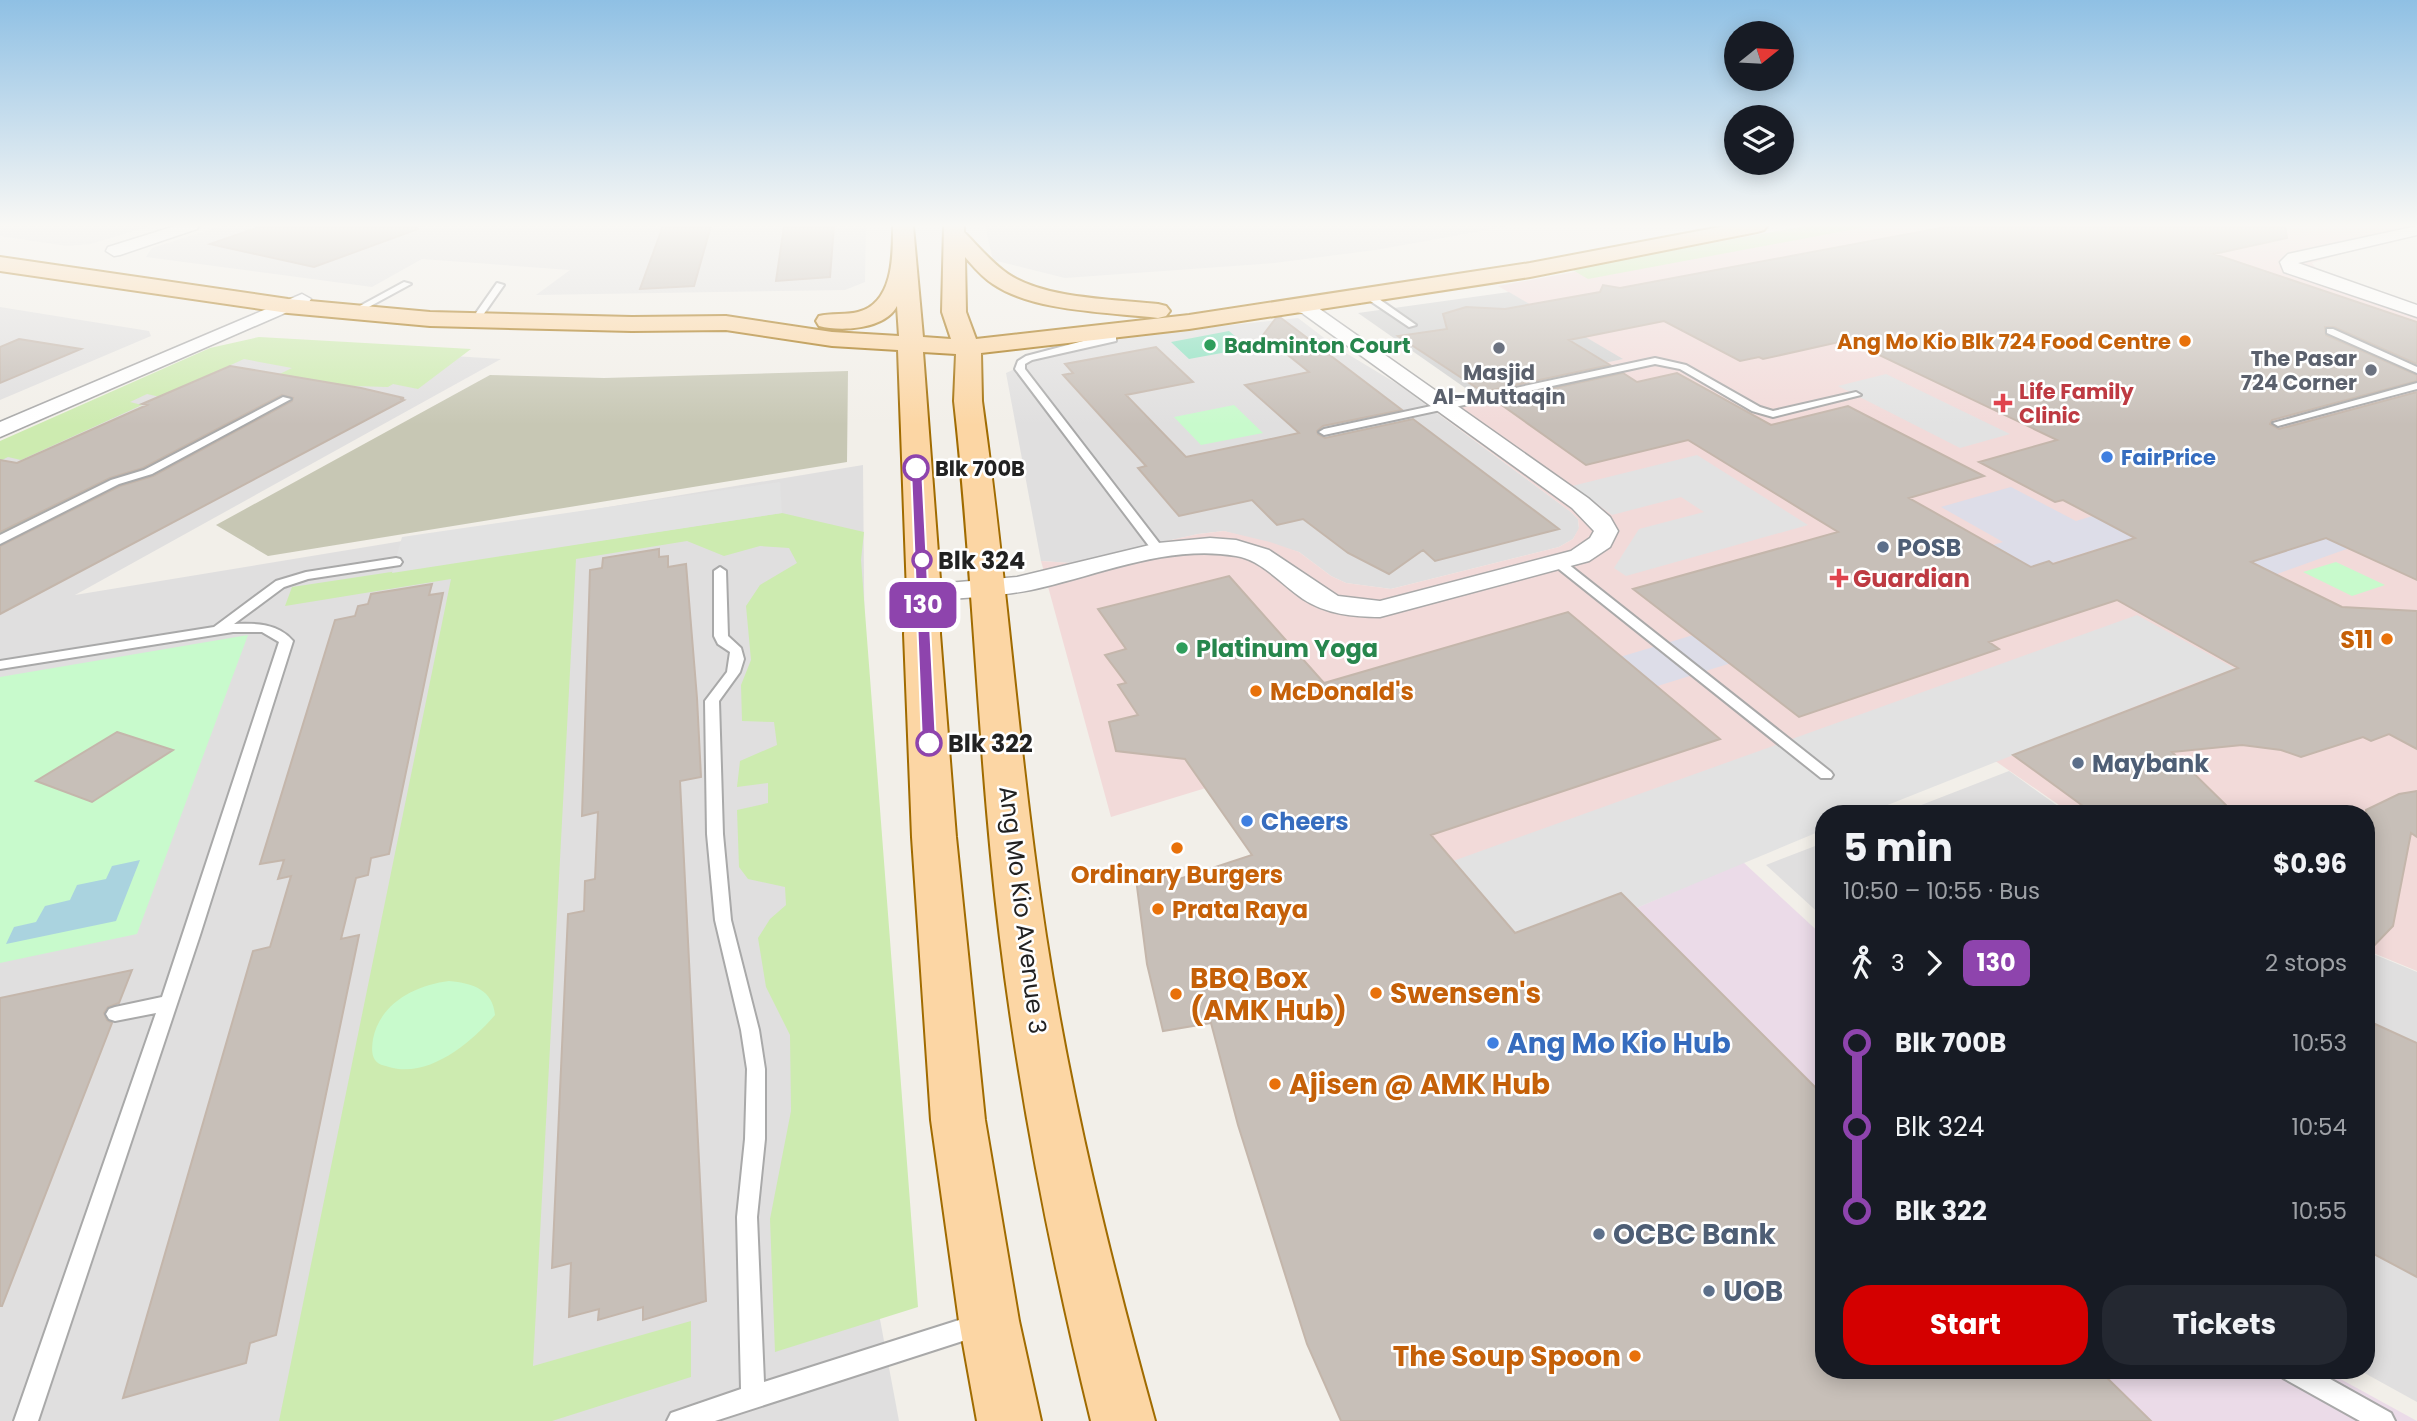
<!DOCTYPE html>
<html lang="en">
<head>
<meta charset="utf-8">
<style>
	body { margin:0; font-family:Poppins,sans-serif; background:#242831; color:#f1f3f6; height:100vh; display:flex; flex-direction:column; font-size:26px; white-space:nowrap }
	* { box-sizing:border-box; margin:0 }
	p { font-size:23px; color:#9ea1a6 }
	.icon { flex:none; width:38px; height:38px; fill:none; stroke:currentColor; stroke-width:2; stroke-linecap:round; stroke-linejoin:round }
	.map { position:relative; flex:1; overflow:hidden }
	.drawer { position:absolute; left:1815px; top:805px; width:560px; height:574px; display:flex; flex-direction:column; background:#171b24; border-radius:28px; box-shadow:0 4px 18px #0003 }
	.drawer>* { flex:none }
	.badge { padding:0 14px; border-radius:10px; font-size:24px; line-height:46px }
	.needle { width:46px; rotate:72deg }
	.fabs { position:absolute; left:1724px; top:21px; display:grid; gap:14px }
	.fabs a { display:grid; place-items:center; width:70px; height:70px; border-radius:50%; background:#171b24; box-shadow:0 4px 18px #0003; font-size:35px }
	.map>.badge { position:absolute; translate:-50% -50%; box-shadow:0 0 0 4px #fff }
	.legs { display:flex; align-items:center; gap:10px; height:77px; padding:0 28px; font-size:23px }
	.legs p { margin-inline-start:auto }
	.summary { display:flex; align-items:center; justify-content:space-between; height:119px; padding:0 28px }
	h1 { font-size:38px; font-weight:700; line-height:52px }
	.cta { display:flex; gap:14px; margin-top:auto; padding:14px 28px }
	.cta a { flex:1; height:80px; border-radius:28px; background:#d40000; color:#fff; font-size:28px; font-weight:700; line-height:80px; text-align:center }
	.cta a+a { background:#242831; color:#f1f3f6 }
	ul { padding:0 28px; list-style:none }
	li { display:flex; align-items:center; gap:24px; height:84px; font-size:26px }
	li i { display:grid; place-items:center; width:10px; height:100%; margin:0 9px; background:currentColor }
	li i::after { content:''; width:18px; height:18px; margin:-9px; border:5px solid; border-radius:50%; background:#171b24 }
	li p { margin-inline-start:auto }
	li:first-child i { background:linear-gradient(#0000 50%,currentColor 0) }
	li:last-child i { background:linear-gradient(currentColor 50%,#0000 0) }
	.map>svg:first-child { display:block }
	.residential { fill:#e0dfdf }
	.commercial { fill:#f2dad9 }
	.industrial { fill:#ebdbe8 }
	.religious { fill:#d0d0d0 }
	.construction { fill:#c7c7b4 }
	.grass { fill:#cdebb0 }
	.park { fill:#c8facc }
	.pitch { fill:#88e0be }
	.parking { fill:#e2e2e2 }
	.plaza { fill:#dddde8 }
	.water { fill:#aad3df }
	.building { fill:#c7bfb8; stroke:#c4b6ab; stroke-width:2 }
	.lines { fill:none; stroke-linecap:round; stroke-linejoin:round }
	.service-casing { stroke:#a9a9a9; stroke-width:4 }
	.minor-casing { stroke:#a9a9a9; stroke-width:3 }
	.primary-casing { stroke:#a06b00; stroke-width:4 }
	.service { fill:#fff; fill-rule:evenodd }
	.minor { fill:#fff; fill-rule:evenodd }
	.primary { fill:#fcd6a4; fill-rule:evenodd }
	.line-1 { fill:#8e44ad; stroke:#fff; stroke-width:2 }
	.food-dot { fill:#e8710a; stroke:#fff; stroke-width:2.5 }
	.leisure-dot { fill:#2e9e5b; stroke:#fff; stroke-width:2.5 }
	.worship-dot { fill:#6b7280; stroke:#fff; stroke-width:2.5 }
	.health-dot { fill:#e0444e; stroke:#fff; stroke-width:2.5 }
	.shop-dot { fill:#3f7fe0; stroke:#fff; stroke-width:2.5 }
	.stop-1-dot { fill:#fff; stroke:#8e44ad; stroke-width:3.5 }
	.service-dot { fill:#5c6f8a; stroke:#fff; stroke-width:2.5 }
	.labels { text-anchor:middle; dominant-baseline:central; stroke-width:5; stroke-linejoin:round; paint-order:stroke }
	.far-food-label { font-size:21px; font-weight:bold; fill:#c56008; stroke:#fff; text-anchor:end }
	.far-leisure-label { font-size:21px; font-weight:bold; fill:#27864d; stroke:#fff; text-anchor:start }
	.far-worship-label { font-size:21px; font-weight:bold; fill:#5b616d; stroke:#fff; text-anchor:end }
	.far-health-label { font-size:21px; font-weight:bold; fill:#be3a42; stroke:#fff; text-anchor:start }
	.far-shop-label { font-size:21px; font-weight:bold; fill:#366cbe; stroke:#fff; text-anchor:start }
	.far-stop-label { font-size:21px; font-weight:bold; fill:#222; stroke:#fff; text-anchor:start }
	.service-label { font-size:24px; font-weight:bold; fill:#4e5e75; stroke:#fff; text-anchor:start }
	.stop-label { font-size:24px; font-weight:bold; fill:#222; stroke:#fff; text-anchor:start }
	.health-label { font-size:24px; font-weight:bold; fill:#be3a42; stroke:#fff; text-anchor:start }
	.food-label { font-size:24px; font-weight:bold; fill:#c56008; stroke:#fff; text-anchor:start }
	.leisure-label { font-size:24px; font-weight:bold; fill:#27864d; stroke:#fff; text-anchor:start }
	.shop-label { font-size:24px; font-weight:bold; fill:#366cbe; stroke:#fff; text-anchor:start }
	.street-label { font-size:24px; fill:#222; stroke:#fff }
	.near-food-label { font-size:28px; font-weight:bold; fill:#c56008; stroke:#fff; text-anchor:start }
	.near-shop-label { font-size:28px; font-weight:bold; fill:#366cbe; stroke:#fff; text-anchor:start }
	.near-service-label { font-size:28px; font-weight:bold; fill:#4e5e75; stroke:#fff; text-anchor:start }
</style>
</head>
<body>
<div class="map">
<svg width="2417" height="1421" viewBox="0 0 2417 1421">
	<rect width="100%" height="100%" fill="#f2efe9"/>
	<path class="residential" d="M0,226H150L91,244L67,246L0,236Z
		M221,226H866L865,282L845,290L536,295L570,270L422,259L372,287L146,257L152,248Z
		M985,226H1509L1376,250L1274,263L1065,278L993,260Z
		M0,307L149,331L151,336L0,400Z
		M1298,318L1336,347L1399,385L1571,512L1578,519L1579,529L1573,539L1559,547L1391,589L1346,583L1331,576L1299,552L1224,531L1198,534L1070,563L1041,561L1006,373L1077,341Z
		M248,343L501,359L75,595L863,465L870,1266L899,1421H0V445Z
		M2009,771L2069,814H1898Z
		M1823,843V917L1766,865Z
		M2366,951L2417,972V1402L2359,1370H2366Z"/>
	<path class="commercial" d="M1824,226H2417V231L2312,263L2322,276L2417,313V971L2366,950V814H2072L1991,758L1824,814L1504,944L1337,748L1111,817L1041,561L1070,563L1198,534L1224,531L1270,542L1299,552L1331,576L1346,583L1391,589L1559,547L1573,539L1579,528L1578,519L1571,512L1423,402L1622,359L1498,286Z"/>
	<path class="industrial" d="M1743,862L1823,936V1096L1634,909Z
		M2099,1370H2324L2417,1421H2151Z"/>
	<path class="religious" d="M1509,292L1623,359L1471,392L1358,313Z"/>
	<path class="construction" d="M848,371L847,462L268,556L216,525L490,375L604,378Z"/>
	<path class="grass" d="M1805,226H1871L1588,279L1571,269Z
		M259,337L471,349L418,389L393,384L388,387L355,386L179,475L169,470C175,456 295,409 318,399L274,390L167,452L163,459L149,467L125,473L0,535V511L292,368L244,359L160,397L147,394L130,402L142,405L21,460L8,457L0,461V441L210,348Z
		M782,513L864,532L861,560L918,1307L775,1352L770,1219L791,1111L790,1035L766,987L758,938L770,919L786,905L785,887L748,879L739,867L737,810L768,803V783L737,787L740,761L777,745L774,722L742,721L741,685L751,660L746,606L760,585L797,563L789,548L760,546L724,556L687,541L576,559L533,1366L691,1321V1377L552,1421H279L451,579L285,606L292,587Z"/>
	<path class="park" d="M1234,405L1263,433L1201,445L1174,417Z
		M2336,562L2385,585L2352,596L2303,572Z
		M248,635L137,934L0,963V677Z
		M449,981C473,983 493,990 495,1015C471,1043 428,1079 389,1067C383,1065 379,1065 375,1060C371,1054 372,1046 373,1039C380,1003 416,985 449,981Z"/>
	<path class="pitch" d="M1229,331L1249,348L1189,359L1171,342Z"/>
	<path class="parking" d="M1886,374L2010,434L1960,448L1838,386Z
		M1697,455L1808,525L1626,576L1614,568L1639,529L1704,512L1681,497L1612,515L1572,486Z
		M780,482L782,513L392,573L402,537Z
		M2137,615L2340,726L2306,740L2202,680L1865,814H1824L1823,830L1634,909L1515,933L1453,861Z"/>
	<path class="plaza" d="M2226,476L2394,532L2227,592L2126,540L1417,761L1387,727L2003,542L1941,507L2011,487L2076,521Z"/>
	<path class="water" d="M140,860L116,921L6,944L14,927L36,922L45,906L70,900L77,885L106,879L112,866Z"/>
	<path class="building" d="M262,226H417L418,229L314,267L210,244Z
		M663,226H711L694,286L640,289Z
		M784,226H834L830,277L776,281Z
		M1951,226H2285L2287,238L2214,254L2417,322V364L2334,327H2325L2326,335L2417,375V381L2272,420L2270,424L2279,429L2417,392V580L2326,538L2251,562L2342,607L2417,611V749L2389,734L2371,741L2363,737L2301,757L2281,750L2242,745L2172,752L2235,814H2094L2013,755L2238,668L2117,600L1989,642L1999,649L1799,717L1633,589L1838,532L1688,440L1586,465L1496,401L1623,373L1637,382L1677,373L1771,425L1848,406L1984,476L1909,498L2031,567L2049,561L2053,564L2135,538L2063,500L2055,502L1979,462L2057,440L1848,340L1763,359L1759,357L1740,361L1664,321L1569,340L1610,365L1483,392L1398,336L1447,329L1443,314L1466,307L1505,309L1600,292L1603,285L1620,288Z
		M1276,318H1281L1402,410L1323,426L1317,431L1318,434L1325,438L1413,419L1559,529L1435,561L1423,550L1389,574L1348,553L1303,519L1277,525L1252,500L1179,516L1138,468L1146,466L1063,375L1073,373L1065,364L1156,347L1193,382L1126,395L1186,457L1299,433L1245,385L1309,372L1263,335Z
		M19,339L81,349L0,383V347Z
		M230,366L361,388L404,398L400,399L404,400L0,614V546L120,486L153,476L292,401L293,398L282,395L143,468L110,478L0,532V460L17,463L147,405L142,404Z
		M659,549V557L668,556V567L686,564L697,698L701,777L680,781L706,1301L643,1320V1307L598,1320L599,1309L569,1317L571,1263L552,1268L568,914L584,911L585,881L595,879L598,812L582,816L590,570L602,568L603,558Z
		M1229,576L1324,683L1568,612L1720,739L1431,835L1515,933L1621,893L1824,1096V1370H2099L2151,1421H1341L1307,1344L1238,1125L1211,1023L1163,1031L1147,964L1136,879L1169,876L1170,882L1252,855L1185,759L1116,751L1109,722L1138,715L1118,685L1126,683L1105,655L1126,649L1098,609Z
		M432,584L429,595L443,593L389,854L371,858L368,875L356,878L341,939L359,935L276,1335L250,1343L246,1363L123,1398L253,951L270,947L291,876L278,879L284,860L260,864L335,620L355,616L358,606L368,604L371,594Z
		M117,732L173,750L92,802L36,781Z
		M2417,791V837L2411,833L2393,926L2366,954V810L2399,794Z
		M132,970L119,1003L108,1007L104,1013L107,1020L112,1023L2,1306H0V998Z
		M2375,1024L2417,1043V1277L2368,1251L2371,1240L2366,1237V1054Z"/>
	<g class="lines">
		<defs>
			<path id="service" d="M404,282L411,284L365,309L358,307Z
				M497,283L504,285L483,315H477L476,313Z
				M1363,292H1369L1416,325L1409,327L1363,296Z
				M2327,329H2333L2417,367V373L2327,333Z
				M1113,336L1116,337V341L1032,360L1025,364V369L1163,548V554H1155L1015,369L1018,361L1026,356L1087,340Z
				M1655,358L1686,365L1760,407L1773,411L1856,392L1861,395L1773,417L1752,411L1680,369L1655,364L1324,435L1319,432L1324,429Z
				M2417,383V389L2278,426L2273,423Z
				M283,397L291,399L152,474L119,484L0,544V535L111,480L144,470Z
				M396,558L400,559L402,562L400,565L308,579L284,587L234,624C255,623 278,623 293,641L200,935L38,1421H14L156,1013L115,1021L109,1019L106,1014L109,1009L115,1007L162,997L279,642L262,632H233L0,669V661L214,627L276,581L306,572Z
				M1559,559L1563,560L1831,772L1833,775L1831,778H1821L1555,566L1553,563Z
				M720,567L726,571L728,636L741,648L744,659L740,672L719,701L723,834L731,920L759,1030L765,1069V1139L757,1217L764,1382L978,1314L986,1317L989,1325L986,1333L978,1336L715,1421H667L671,1413L741,1389L737,1217L745,1139L747,1069L741,1030L715,920L707,834L705,701L727,672L730,652L718,644L714,636V571Z
				M2280,1370H2314L2391,1413L2395,1421H2360L2283,1378Z"/>
			<path id="minor" d="M175,226H199L197,229L120,255L114,256L106,251L108,247Z
				M2417,226V235L2298,263L2417,305V317L2284,272L2280,262L2288,254Z
				M302,294L311,299L308,303L0,437V422Z
				M1290,300L1314,305L1588,498L1610,517L1618,531L1610,547L1589,561L1380,617C1353,617 1326,614 1303,599C1282,585 1262,560 1236,556C1167,544 1097,576 1031,590C996,597 960,598 924,601L915,599L911,593L915,587L924,585L1017,577L1158,543L1210,538L1236,540L1269,550L1338,596L1380,601L1571,551L1590,538L1594,531L1572,508L1302,313L1284,309L1281,305L1284,301Z"/>
			<path id="primary" d="M893,226H913L923,337L951,339L942,312L944,226H964V232C978,246 992,263 1008,274C1046,299 1113,299 1158,304L1166,306L1170,311L1166,316L1158,318C1109,312 1034,312 993,284C982,277 973,266 965,257L966,312L976,339L1189,315L1530,263L1725,226H1767L1764,230L1757,232L1530,277L1189,329L981,353L982,401C1007,579 1019,759 1046,936C1071,1100 1111,1262 1155,1421H1091C1052,1262 1020,1101 1000,938C978,760 974,580 954,401L956,354L923,352L941,593L940,634L956,837L985,1120L1019,1321L1041,1421H977L959,1321L931,1120L912,837L904,634L907,593L898,350L832,346L726,330L632,331L430,326L288,313L0,271V257L288,299L430,312L632,317L726,316L832,332L899,336L897,306C885,329 842,332 819,326L816,321L819,316C832,313 846,315 858,312C894,303 893,254 893,226Z"/>
		</defs>
		<use href="#service" class="service-casing"/>
		<use href="#minor" class="minor-casing"/>
		<use href="#primary" class="primary-casing"/>
		<use href="#service" class="service"/>
		<use href="#minor" class="minor"/>
		<use href="#primary" class="primary"/>
	</g>
	<linearGradient id="sky" x2="0" y2="1"><stop stop-color="#8fc0e4"/><stop offset="0.53" stop-color="#f9f8f5"/><stop offset="1" stop-color="#f9f8f5" stop-opacity="0"/></linearGradient>
	<rect width="2417" height="425" fill="url(#sky)"/>
	<path class="line-1" d="M916,465L922,468L936,743L929,747L922,743L911,468Z"/>
	<g class="food-dot">
		<circle cx="2185" cy="341" r="7"/>
		<circle cx="2387" cy="639" r="7"/>
		<circle cx="1256" cy="691" r="7"/>
		<circle cx="1177" cy="848" r="7"/>
		<circle cx="1158" cy="909" r="7"/>
		<circle cx="1376" cy="993" r="7"/>
		<circle cx="1176" cy="994" r="7"/>
		<circle cx="1275" cy="1084" r="7"/>
		<circle cx="1635" cy="1356" r="7"/>
	</g>
	<g class="leisure-dot">
		<circle cx="1210" cy="345" r="7"/>
		<circle cx="1182" cy="648" r="7"/>
	</g>
	<g class="worship-dot">
		<circle cx="1499" cy="348" r="7"/>
		<circle cx="2371" cy="370" r="7"/>
	</g>
	<g class="health-dot">
		<path d="M1999.5 392.5h7v7h7v7h-7v7h-7v-7h-7v-7h7z"/>
		<path d="M1835.5 567.5h7v7h7v7h-7v7h-7v-7h-7v-7h7z"/>
	</g>
	<g class="shop-dot">
		<circle cx="2107" cy="457" r="7"/>
		<circle cx="1247" cy="821" r="7"/>
		<circle cx="1493" cy="1043" r="7"/>
	</g>
	<g class="stop-1-dot">
		<circle cx="916" cy="468" r="12"/>
		<circle cx="922" cy="560" r="9"/>
		<circle cx="929" cy="743" r="12"/>
	</g>
	<g class="service-dot">
		<circle cx="1883" cy="547" r="7"/>
		<circle cx="2078" cy="763" r="7"/>
		<circle cx="1599" cy="1234" r="7"/>
		<circle cx="1709" cy="1291" r="7"/>
	</g>
	<g class="labels">
		<g class="far-food-label">
			<text x="2171" y="341">Ang Mo Kio Blk 724 Food Centre</text>
		</g>
		<g class="far-leisure-label">
			<text x="1224" y="345">Badminton Court</text>
		</g>
		<g class="far-worship-label">
			<text x="2357" y="358">The Pasar<tspan x="2357" dy="24">724 Corner</tspan></text>
			<text x="1499" y="372" text-anchor="middle">Masjid<tspan x="1499" dy="24">Al-Muttaqin</tspan></text>
		</g>
		<g class="far-health-label">
			<text x="2019" y="391">Life Family<tspan x="2019" dy="24">Clinic</tspan></text>
		</g>
		<g class="far-shop-label">
			<text x="2121" y="457">FairPrice</text>
		</g>
		<g class="far-stop-label">
			<text x="935" y="468">Blk 700B</text>
		</g>
		<g class="service-label">
			<text x="1897" y="547">POSB</text>
			<text x="2092" y="763">Maybank</text>
		</g>
		<g class="stop-label">
			<text x="938" y="560">Blk 324</text>
			<text x="948" y="743">Blk 322</text>
		</g>
		<g class="health-label">
			<text x="1853" y="578">Guardian</text>
		</g>
		<g class="food-label">
			<text x="2373" y="639" text-anchor="end">S11</text>
			<text x="1270" y="691">McDonald's</text>
			<text x="1177" y="874" text-anchor="middle">Ordinary Burgers</text>
			<text x="1172" y="909">Prata Raya</text>
		</g>
		<g class="leisure-label">
			<text x="1196" y="648">Platinum Yoga</text>
		</g>
		<g class="shop-label">
			<text x="1261" y="821">Cheers</text>
		</g>
		<g class="street-label">
			<text transform="translate(1023 910) rotate(83)">Ang Mo Kio Avenue 3</text>
		</g>
		<g class="near-food-label">
			<text x="1190" y="978">BBQ Box<tspan x="1190" dy="32">(AMK Hub)</tspan></text>
			<text x="1390" y="993">Swensen's</text>
			<text x="1289" y="1084">Ajisen @ AMK Hub</text>
			<text x="1621" y="1356" text-anchor="end">The Soup Spoon</text>
		</g>
		<g class="near-shop-label">
			<text x="1507" y="1043">Ang Mo Kio Hub</text>
		</g>
		<g class="near-service-label">
			<text x="1613" y="1234">OCBC Bank</text>
			<text x="1723" y="1291">UOB</text>
		</g>
	</g>
</svg>
<div class="fabs">
<a><svg class="needle" viewBox="-14 -14 28 28"><path d="M0-13l5 13h-10z" fill="#e53935"/><path d="M0 13l5-13h-10z" fill="#9ea1a6"/></svg></a>
<a><svg class="icon" aria-label="layers" viewBox="0 0 24 24"><path d="M12 4l9 5-9 5-9-5zM3 14l9 5 9-5"/></svg></a>
</div>
<b class="badge" style="left:923px;top:605px;background:#8e44ad;color:#fff">130</b>
<section class="drawer">
<div class="summary"><div><h1>5 min</h1><p>10:50 – 10:55 · Bus</p></div><b>$0.96</b></div>
<div class="legs"><svg class="icon" aria-label="walk" viewBox="0 0 24 24"><circle cx="13" cy="4" r="2"/><path d="M13 8l-2 6 4 7M11 14l-3 7M7 12l3-4h3l4 4"/></svg>3<svg class="icon" aria-label="forward" viewBox="0 0 24 24"><path d="M9 5l7 7-7 7"/></svg><b class="badge" style="background:#8e44ad;color:#fff">130</b><p>2 stops</p></div>
<ul>
<li><i style="color:#8e44ad"></i><b>Blk 700B</b><p>10:53</p></li>
<li><i style="color:#8e44ad"></i><span>Blk 324</span><p>10:54</p></li>
<li><i style="color:#8e44ad"></i><b>Blk 322</b><p>10:55</p></li>
</ul>
<div class="cta"><a>Start</a><a>Tickets</a></div>
</section>
</div>
</body>
</html>
